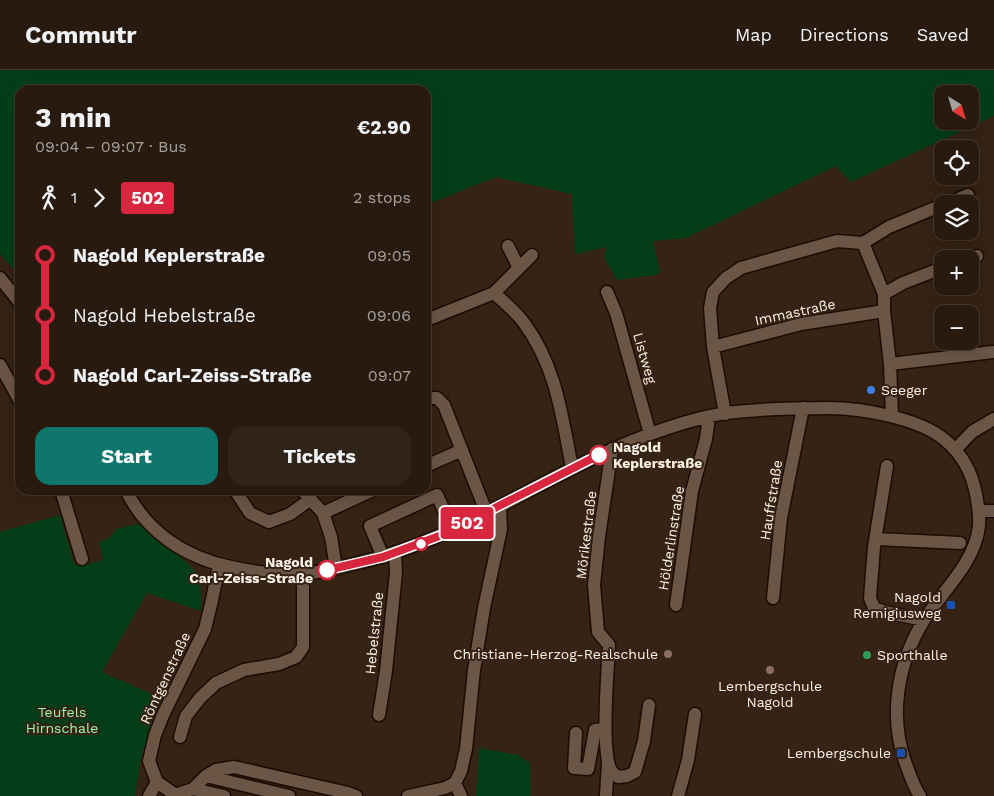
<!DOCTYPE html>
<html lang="en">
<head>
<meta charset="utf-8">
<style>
	body { margin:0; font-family:"Work Sans",sans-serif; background:#302318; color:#f1f3f6; height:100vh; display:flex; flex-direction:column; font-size:19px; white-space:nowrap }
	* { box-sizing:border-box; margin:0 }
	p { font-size:16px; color:#a5a19e }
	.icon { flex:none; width:28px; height:28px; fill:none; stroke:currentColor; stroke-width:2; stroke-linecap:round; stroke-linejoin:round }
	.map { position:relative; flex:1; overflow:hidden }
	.details { position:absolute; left:15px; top:15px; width:416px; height:410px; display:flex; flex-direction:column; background:#281a0f; border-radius:15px; box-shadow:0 5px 20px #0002,0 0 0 1px #44382f }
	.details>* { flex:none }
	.badge { padding:0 10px; border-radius:4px; font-size:18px; line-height:32px }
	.needle { width:32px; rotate:143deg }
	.fabs { position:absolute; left:934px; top:15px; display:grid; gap:10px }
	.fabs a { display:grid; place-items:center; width:45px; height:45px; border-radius:10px; background:#281a0f; box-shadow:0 5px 20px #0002,0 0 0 1px #44382f; font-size:25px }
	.map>.badge { position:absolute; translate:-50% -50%; box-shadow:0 0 0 2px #fff }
	.legs { display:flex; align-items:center; gap:8px; height:55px; padding:0 20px; font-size:16px }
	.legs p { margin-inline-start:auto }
	.headline { display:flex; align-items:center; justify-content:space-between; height:85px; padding:0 20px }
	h1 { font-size:28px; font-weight:700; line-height:38px }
	.action { display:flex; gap:10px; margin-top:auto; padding:10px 20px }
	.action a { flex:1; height:58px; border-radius:15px; background:#0f766e; color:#fff; font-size:20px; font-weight:700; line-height:58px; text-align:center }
	.action a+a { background:#302318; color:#f1f3f6 }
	ul { padding:0 20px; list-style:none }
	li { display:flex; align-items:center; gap:18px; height:60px; font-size:19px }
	li i { display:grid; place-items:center; width:8px; height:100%; margin:0 6px; background:currentColor }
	li i::after { content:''; width:12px; height:12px; margin:-6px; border:4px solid; border-radius:50%; background:#281a0f }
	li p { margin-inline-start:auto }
	li:first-child i { background:linear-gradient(#0000 50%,currentColor 0) }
	li:last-child i { background:linear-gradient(currentColor 50%,#0000 0) }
	header { display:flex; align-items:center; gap:30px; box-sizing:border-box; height:70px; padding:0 25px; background:#281a0f; border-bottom:1px solid #44382f }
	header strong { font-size:24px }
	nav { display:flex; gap:28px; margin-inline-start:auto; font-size:18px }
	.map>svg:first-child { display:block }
	.green { fill:#043e19; fill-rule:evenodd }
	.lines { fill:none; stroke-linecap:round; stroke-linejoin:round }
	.minor-casing { stroke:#1c0c01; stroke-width:15 }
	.minor { stroke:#6b5646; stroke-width:12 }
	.line-1-casing { stroke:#fff; stroke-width:11 }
	.line-1 { stroke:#d7263d; stroke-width:8 }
	.shop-dot { fill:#3f7fe0; stroke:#352314; stroke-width:2 }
	.stop-1-dot { fill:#fff; stroke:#d7263d; stroke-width:2.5 }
	.transit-dot { fill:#1a4fb4; stroke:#352314; stroke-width:2 }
	.education-dot { fill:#8d6e63; stroke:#352314; stroke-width:2 }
	.leisure-dot { fill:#2e9e5b; stroke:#352314; stroke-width:2 }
	.labels { text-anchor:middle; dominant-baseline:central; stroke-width:4; stroke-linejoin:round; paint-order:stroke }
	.street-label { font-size:14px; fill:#fef2e8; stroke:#352314 }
	.poi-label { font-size:14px; fill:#fef2e8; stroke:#352314; text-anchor:end }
	.stop-label { font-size:14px; font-weight:bold; fill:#fef2e8; stroke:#352314; text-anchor:start }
	.park-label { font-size:14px; fill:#9af7ad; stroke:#352314 }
</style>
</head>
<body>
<header>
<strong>Commutr</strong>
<nav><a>Map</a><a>Directions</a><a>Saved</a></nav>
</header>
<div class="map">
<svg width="994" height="726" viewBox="0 0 994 726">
	<rect width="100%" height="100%" fill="#352314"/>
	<path class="green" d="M0,0H994V46L851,112L836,96L686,168L653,171L660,202L656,205L617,210L604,187L607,177L575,184L572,124L496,107L426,135V20H20V206L0,184ZM942,24H970V51H942Z
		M60,445L74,494L81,496L103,490L99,472L111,467L116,459L137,454L141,455L160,472L180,486V487C204,507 201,512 201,541L147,523L102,602L165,630L153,653L141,687L135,726H0V462Z
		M479,678L518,685L530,693L531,726H476Z"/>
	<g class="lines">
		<defs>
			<path id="minor" d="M947,134L968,125
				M863,173L889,157L942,135
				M508,176L519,198
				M969,189L977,186
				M0,208L20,233
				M607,222L616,243L650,364
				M494,223C504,232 516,242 524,253C556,296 562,346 572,398
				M884,224L903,213L942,198
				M429,249L494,223L532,185
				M713,277L801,254L884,241
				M890,294L993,282
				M0,295L20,331
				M426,330L431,328H437L444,335L487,444
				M725,344L713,277L710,238L713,222L726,208L741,198L837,171L863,173L884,224V241L890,294L892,346
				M612,379L599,467L594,515L598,562L609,575C608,600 600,685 612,702C614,704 616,705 618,707L627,706L635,702L644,671L649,635
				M955,380L972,362L994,349
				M426,396L462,380
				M887,396L874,477L870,528L874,538L885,542L924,550
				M61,420L82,489
				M126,420C146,462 186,488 231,497C254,502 278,505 301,504C320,503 340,497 358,493C462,469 546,403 645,366C669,357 702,347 726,343C759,339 795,338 829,338C861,338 919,348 945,370C962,384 972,403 976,424C978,435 980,445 979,456C975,493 943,520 924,550C897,594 888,648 907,697C911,708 914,717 920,726
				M235,420L250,443L269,452L290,444L311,429
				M302,420L323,443L331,467L336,498
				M979,441H994
				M323,443L373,420
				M876,469L960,473
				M383,487L370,456L437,425L453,461
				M773,528L781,448L803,338
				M676,535L692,421L706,369L709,347
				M379,645L386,601L396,502L395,483
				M576,663L574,698L588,699L595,660L605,659
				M180,667L186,646L200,628L216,613L244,600L279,594L296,587L303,577V504
				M206,706L289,726
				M455,713L461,726
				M193,719L224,726
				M175,725L193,719L206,706L216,700L234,697L348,723L356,726
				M149,726L157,712
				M177,726L157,712L149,691L155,665L163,645L205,559L212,530L219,495
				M408,726L445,718L455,713L461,701L466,679L474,600L484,538L501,459L500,436
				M606,726L608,692
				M678,726L688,690L695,644"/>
		</defs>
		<use href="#minor" class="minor-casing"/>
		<use href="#minor" class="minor"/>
	</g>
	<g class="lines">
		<defs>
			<path id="line-1" d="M327,500L383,487L442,465L599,385"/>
		</defs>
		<use href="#line-1" class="line-1-casing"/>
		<use href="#line-1" class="line-1"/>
	</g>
	<circle class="shop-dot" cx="871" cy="320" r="5"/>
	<g class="stop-1-dot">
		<circle cx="599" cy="385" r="9"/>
		<circle cx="421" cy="474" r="6"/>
		<circle cx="327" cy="500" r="9"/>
	</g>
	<g class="transit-dot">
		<rect x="946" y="530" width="10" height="10" rx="2.5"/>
		<rect x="896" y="678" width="10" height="10" rx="2.5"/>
	</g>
	<g class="education-dot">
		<circle cx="668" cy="584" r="5"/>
		<circle cx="770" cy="600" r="5"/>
	</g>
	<circle class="leisure-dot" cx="867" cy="585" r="5"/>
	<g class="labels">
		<g class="street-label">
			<text transform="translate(795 242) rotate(-12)">Immastraße</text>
			<text transform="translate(645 288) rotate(74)">Listweg</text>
			<text transform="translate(771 430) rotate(-81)">Hauffstraße</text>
			<text transform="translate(586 465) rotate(-83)">Mörikestraße</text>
			<text transform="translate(671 468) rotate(-81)">Hölderlinstraße</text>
			<text transform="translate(374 563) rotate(-84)">Hebelstraße</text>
			<text transform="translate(165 608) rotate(-65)">Röntgenstraße</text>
		</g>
		<g class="poi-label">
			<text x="881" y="320" text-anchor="start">Seeger</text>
			<text x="941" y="527">Nagold<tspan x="941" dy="16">Remigiusweg</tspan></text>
			<text x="658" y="584">Christiane-Herzog-Realschule</text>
			<text x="877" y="585" text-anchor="start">Sporthalle</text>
			<text x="770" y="616" text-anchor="middle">Lembergschule<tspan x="770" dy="16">Nagold</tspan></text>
			<text x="891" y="683">Lembergschule</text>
		</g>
		<g class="stop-label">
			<text x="613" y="377">Nagold<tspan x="613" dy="16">Keplerstraße</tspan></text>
			<text x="313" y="492" text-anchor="end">Nagold<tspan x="313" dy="16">Carl-Zeiss-Straße</tspan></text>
		</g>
		<g class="park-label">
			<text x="62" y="642">Teufels<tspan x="62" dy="16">Hirnschale</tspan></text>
		</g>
	</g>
</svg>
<div class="fabs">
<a><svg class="needle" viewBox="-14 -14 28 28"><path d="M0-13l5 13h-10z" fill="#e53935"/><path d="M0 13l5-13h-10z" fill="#a5a19e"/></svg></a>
<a><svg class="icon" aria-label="locate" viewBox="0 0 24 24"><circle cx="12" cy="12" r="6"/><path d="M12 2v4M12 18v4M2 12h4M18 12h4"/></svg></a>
<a><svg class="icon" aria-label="layers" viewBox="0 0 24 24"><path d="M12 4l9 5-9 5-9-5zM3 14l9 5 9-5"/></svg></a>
<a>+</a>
<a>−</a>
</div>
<b class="badge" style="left:467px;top:453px;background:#d7263d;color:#fff">502</b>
<section class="details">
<div class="headline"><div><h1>3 min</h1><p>09:04 – 09:07 · Bus</p></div><b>€2.90</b></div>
<div class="legs"><svg class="icon" aria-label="walk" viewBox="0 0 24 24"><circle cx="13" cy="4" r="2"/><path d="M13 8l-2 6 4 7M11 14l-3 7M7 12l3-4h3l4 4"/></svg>1<svg class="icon" aria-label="forward" viewBox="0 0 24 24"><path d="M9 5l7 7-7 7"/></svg><b class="badge" style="background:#d7263d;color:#fff">502</b><p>2 stops</p></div>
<ul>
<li><i style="color:#d7263d"></i><b>Nagold Keplerstraße</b><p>09:05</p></li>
<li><i style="color:#d7263d"></i><span>Nagold Hebelstraße</span><p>09:06</p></li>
<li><i style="color:#d7263d"></i><b>Nagold Carl-Zeiss-Straße</b><p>09:07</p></li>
</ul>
<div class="action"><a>Start</a><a>Tickets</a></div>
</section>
</div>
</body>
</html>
